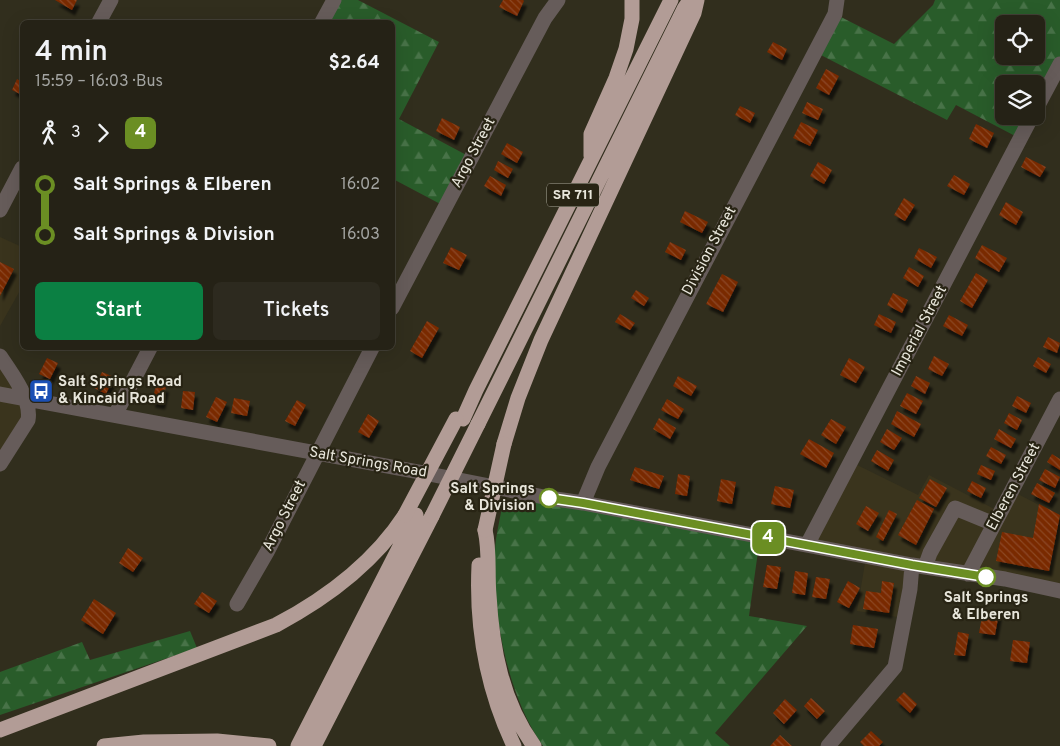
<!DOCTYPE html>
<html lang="en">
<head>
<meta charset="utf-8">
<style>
	body { margin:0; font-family:Overpass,sans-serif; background:#2d2a1f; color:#f1f3f6; height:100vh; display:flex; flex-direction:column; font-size:19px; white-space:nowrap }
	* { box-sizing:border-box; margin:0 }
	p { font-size:16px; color:#a3a4a1 }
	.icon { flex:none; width:28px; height:28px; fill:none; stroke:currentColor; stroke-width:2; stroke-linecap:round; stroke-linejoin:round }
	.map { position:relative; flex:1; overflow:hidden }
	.sheet { position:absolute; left:20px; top:20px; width:375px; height:330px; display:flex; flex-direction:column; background:#252216; border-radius:8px; box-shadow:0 5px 20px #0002,0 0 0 1px #423f35 }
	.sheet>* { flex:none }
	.badge { padding:0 10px; border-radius:8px; font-size:18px; line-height:32px }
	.fabs { position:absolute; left:995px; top:15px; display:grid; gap:10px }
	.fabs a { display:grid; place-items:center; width:50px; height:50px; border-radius:8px; background:#252216; box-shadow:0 5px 20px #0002,0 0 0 1px #423f35; font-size:25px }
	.map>.badge { position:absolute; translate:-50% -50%; box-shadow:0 0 0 2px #fff }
	.legs { display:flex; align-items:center; gap:8px; height:55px; padding:0 15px; font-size:16px }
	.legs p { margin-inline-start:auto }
	.overview { display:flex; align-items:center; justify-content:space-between; height:85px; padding:0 15px }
	h1 { font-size:28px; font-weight:600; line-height:38px }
	.cta { display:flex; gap:10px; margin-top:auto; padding:10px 15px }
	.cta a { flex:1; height:58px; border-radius:8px; background:#0b8043; color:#fff; font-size:20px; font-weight:600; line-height:58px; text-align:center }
	.cta a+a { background:#2d2a1f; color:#f1f3f6 }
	ul { padding:0 15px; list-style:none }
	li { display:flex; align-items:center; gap:18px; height:50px; font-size:19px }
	li i { display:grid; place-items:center; width:8px; height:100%; margin:0 6px; background:currentColor }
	li i::after { content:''; width:12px; height:12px; margin:-6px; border:4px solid; border-radius:50%; background:#252216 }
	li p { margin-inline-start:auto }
	li:first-child i { background:linear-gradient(#0000 50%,currentColor 0) }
	li:last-child i { background:linear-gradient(currentColor 50%,#0000 0) }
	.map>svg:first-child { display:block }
	.built { fill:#3a341d }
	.forest { fill:url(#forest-firs); fill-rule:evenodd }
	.building { fill:url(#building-back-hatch); filter:url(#shadow) }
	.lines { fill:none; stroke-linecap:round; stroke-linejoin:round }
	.minor { stroke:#665c5a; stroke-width:15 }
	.highway { stroke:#b29c96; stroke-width:15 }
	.highway-bridge { stroke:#b29c96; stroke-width:15 }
	.line-1-casing { stroke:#fff; stroke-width:11 }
	.line-1 { stroke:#6b8e23; stroke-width:8 }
	.stop-1-dot { fill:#fff; stroke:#6b8e23; stroke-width:2.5 }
	.labels { text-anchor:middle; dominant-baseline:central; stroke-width:4.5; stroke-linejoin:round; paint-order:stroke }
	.shield { fill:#282414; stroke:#aeac9f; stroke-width:1 }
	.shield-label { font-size:14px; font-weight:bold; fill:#e8e6db }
	.street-label { font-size:15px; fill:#e8e6db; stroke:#282414 }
	.poi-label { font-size:15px; font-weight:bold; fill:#e8e6db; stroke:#282414; text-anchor:start }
	.stop-label { font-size:15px; font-weight:bold; fill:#e8e6db; stroke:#282414; text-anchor:end }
</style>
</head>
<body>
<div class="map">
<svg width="1060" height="746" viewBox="0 0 1060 746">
	<defs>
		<pattern id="forest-firs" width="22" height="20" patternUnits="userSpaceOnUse" patternTransform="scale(1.25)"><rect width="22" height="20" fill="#295c2a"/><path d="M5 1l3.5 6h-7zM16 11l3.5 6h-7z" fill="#487348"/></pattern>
		<pattern id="building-back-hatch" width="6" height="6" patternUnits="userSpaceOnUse" patternTransform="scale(1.25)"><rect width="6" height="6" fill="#792900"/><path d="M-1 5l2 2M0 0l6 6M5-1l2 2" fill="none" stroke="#8c4825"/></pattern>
		<filter id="shadow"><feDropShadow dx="3" dy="5.5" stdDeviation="1" flood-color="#0009"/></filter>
	</defs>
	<rect width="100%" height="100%" fill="#312e1d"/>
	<path class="built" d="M0,237L22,247V287L0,326Z
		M0,356L29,410L0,464Z
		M851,462L918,495L929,475L1000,512L1012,491L1060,516V591L913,565L904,618L857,611L866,557L807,545Z"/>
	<path class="forest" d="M334,0H358L439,42L399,119L472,158L446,207L393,179L392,22H322Z
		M935,0H1060V64L1036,109V84H1004V116H1032L1021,139L956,105L947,120L815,52L835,14L894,44L933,5ZM1004,24H1036V56H1004Z
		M549,498L760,537L749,616L807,626L715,733L730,746H543C506,695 489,601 496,539C498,526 501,514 503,501Z
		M190,631L197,648L0,715V672L82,642L90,660Z"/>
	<path class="building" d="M55,0H77L72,10Z
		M503,0H523L524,1L517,16L499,7Z
		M773,42L787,49L782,60L767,52Z
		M826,69L839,76L829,95L816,88Z
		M17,79L22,82V95L12,90Z
		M807,102L823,109L818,120L802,113Z
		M740,106L755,113L750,123L735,115Z
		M442,118L460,127L454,140L436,131Z
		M801,122L818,130L810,146L793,138Z
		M976,124L994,133L987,148L969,139Z
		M507,143L523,152L517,163L501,154Z
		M1026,157L1046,167L1040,177L1021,167Z
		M498,161L513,169L508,178L494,170Z
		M818,162L832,170L824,184L810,176Z
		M954,175L970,184L964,195L947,186Z
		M490,176L506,185L501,196L484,186Z
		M904,198L915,205L905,221L894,215Z
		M1006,202L1023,212L1016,225L999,215Z
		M685,211L708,222L702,233L680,222Z
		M670,242L686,250L681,260L665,252Z
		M982,245L1007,258L999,272L975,258Z
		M451,247L467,255L459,270L443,263Z
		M919,248L937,257L931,268L914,258Z
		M0,262L14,269L0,296Z
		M909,267L924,276L918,287L903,278Z
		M976,273L988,280L972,308L960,301Z
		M722,274L738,282L723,312L706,304Z
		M636,290L649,298L644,306L631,298Z
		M893,293L908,300L902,313L887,305Z
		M620,314L635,323L630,330L615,322Z
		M879,314L896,322L891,333L874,325Z
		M949,315L968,325L962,336L943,326Z
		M427,321L439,328L422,358L410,351Z
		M1048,337L1060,343L1057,353L1043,347Z
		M934,356L949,364L942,376L928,369Z
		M1038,357L1051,364L1046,373L1033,366Z
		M47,358L58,363L50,379L39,374Z
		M849,358L865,367L856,383L840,375Z
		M102,372L114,377L106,394L94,388Z
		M678,376L697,386L691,396L673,386Z
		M916,376L930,383L925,394L911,386Z
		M156,385L166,387L162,404L152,402Z
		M183,391L195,392L193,410L181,408Z
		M907,393L923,401L916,414L900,406Z
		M1017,396L1031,403L1026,413L1012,406Z
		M216,397L227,402L217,422L206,417Z
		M234,398L250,401L247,416L231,413Z
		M667,399L684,409L678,419L661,410Z
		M297,400L306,405L295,426L285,421Z
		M897,411L921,424L914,437L891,424Z
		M1009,413L1022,420L1017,430L1004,423Z
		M368,414L379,421L369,438L358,432Z
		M659,418L676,428L670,439L653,429Z
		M831,419L846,427L836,444L821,435Z
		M887,429L902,438L894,450L880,442Z
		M999,429L1016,439L1011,448L994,439Z
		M809,439L834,453L826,468L800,454Z
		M991,447L1006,455L1001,464L986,456Z
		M877,450L894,460L888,471L871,461Z
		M1052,454L1060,459V470L1047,462Z
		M981,465L995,471L991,480L977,474Z
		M635,467L664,476L659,489L630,480Z
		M1045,469L1060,477L1055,488L1039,480Z
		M678,474L690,476L687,496L675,494Z
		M721,479L736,482L732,504L717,501Z
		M930,479L947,488L936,507L919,498Z
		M972,481L986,488L981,498L967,491Z
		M1037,483L1055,493L1049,503L1031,494Z
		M775,486L794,490L790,508L771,504Z
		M917,500L934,509L916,545L898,535Z
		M1039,504L1060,515L1049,571L996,561L1002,532L1033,538Z
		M866,506L879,513L868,531L856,524Z
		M889,510L897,514L883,541L876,537Z
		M128,548L143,558L133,572L119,563Z
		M767,565L781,567L777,589L763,587Z
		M795,571L808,573L805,595L792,593Z
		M816,577L830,579L826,599L812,597Z
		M848,581L860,588L849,608L837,602Z
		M882,581L894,583L889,613L863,609L866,591L881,593Z
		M202,592L217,601L209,613L194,604Z
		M94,599L116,613L103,634L81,620Z
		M983,611L999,613L995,635L979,633Z
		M853,625L878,629L874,648L850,644Z
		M958,632L969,634L965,656L954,655Z
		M1013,640L1030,642L1027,663L1010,661Z
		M904,692L917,704L910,713L896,700Z
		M811,698L825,711L817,719L804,706Z
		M785,699L797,710L784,724L773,713Z
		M871,731L883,742L879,746H864L860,742Z
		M780,735L792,746H770Z"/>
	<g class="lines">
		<path class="minor" d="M99,22L111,0
			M322,22L334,0
			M1036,109L1060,64
			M0,210L22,168
			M392,308L545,18L558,0
			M0,356C11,372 32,400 28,420L0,464
			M0,394L419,472L549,498L583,503L912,565L1005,579L1060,591
			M115,415L150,348
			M583,503L598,467L835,14L837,0
			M807,545L1032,116
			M925,567L930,553L955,508L994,524
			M968,574L1060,399
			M237,604L267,552L372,348
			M828,746L895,667L910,589L912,565"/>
		<path class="highway" d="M591,156V134L616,78L626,49L632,19V0
			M463,419L476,390L671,0
			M478,424L684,9L690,0
			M504,444L518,398L541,340L694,13L697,0
			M485,530C490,551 487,573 489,595C492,649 502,702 534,746
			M479,565C476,628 487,689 514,746
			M0,730L276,625C327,598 373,564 405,515
			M104,746L144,742L217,741L269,746
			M298,746L416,515
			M314,746L432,516"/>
		<path class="highway-bridge" d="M405,515L456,419
			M432,516L478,424
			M485,530L504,444"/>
	</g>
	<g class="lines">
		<defs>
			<path id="line-1" d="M549,498L583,503L912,565L986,577"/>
		</defs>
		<use href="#line-1" class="line-1-casing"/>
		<use href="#line-1" class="line-1"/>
	</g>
	<defs>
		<symbol id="bus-square" viewBox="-11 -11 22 22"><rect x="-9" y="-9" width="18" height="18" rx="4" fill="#1a4fb4" stroke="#282414"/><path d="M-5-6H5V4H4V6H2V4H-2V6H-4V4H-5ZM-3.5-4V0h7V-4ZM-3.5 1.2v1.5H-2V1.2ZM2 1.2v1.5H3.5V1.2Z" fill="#fff"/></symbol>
	</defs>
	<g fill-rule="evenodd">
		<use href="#bus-square" x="27" y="377" width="28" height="28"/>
	</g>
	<g class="stop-1-dot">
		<circle cx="549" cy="498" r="9"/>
		<circle cx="986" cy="577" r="9"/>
	</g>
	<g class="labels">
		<rect class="shield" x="547" y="183.5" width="52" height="23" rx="4"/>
		<g class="shield-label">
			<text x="573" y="195">SR 711</text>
		</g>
		<g class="street-label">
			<text transform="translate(474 153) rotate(-62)">Argo Street</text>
			<text transform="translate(710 251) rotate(-62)">Division Street</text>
			<text transform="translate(920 331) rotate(-62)">Imperial Street</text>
			<text transform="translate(368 463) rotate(10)">Salt Springs Road</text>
			<text transform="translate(1014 487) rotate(-62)">Elberen Street</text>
			<text transform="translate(285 516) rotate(-63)">Argo Street</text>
		</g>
		<g class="poi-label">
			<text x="58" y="382">Salt Springs Road<tspan x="58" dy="17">&amp; Kincaid Road</tspan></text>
		</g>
		<g class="stop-label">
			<text x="535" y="489">Salt Springs<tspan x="535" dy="17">&amp; Division</tspan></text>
			<text x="986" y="598" text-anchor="middle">Salt Springs<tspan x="986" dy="17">&amp; Elberen</tspan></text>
		</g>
	</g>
</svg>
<div class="fabs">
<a><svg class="icon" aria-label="locate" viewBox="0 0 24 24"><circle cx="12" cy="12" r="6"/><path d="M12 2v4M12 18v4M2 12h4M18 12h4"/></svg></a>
<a><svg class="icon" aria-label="layers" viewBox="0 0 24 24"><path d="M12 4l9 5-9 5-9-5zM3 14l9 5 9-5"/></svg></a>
</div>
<b class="badge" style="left:768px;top:538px;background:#6b8e23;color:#fff">4</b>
<section class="sheet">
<div class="overview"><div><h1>4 min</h1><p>15:59 – 16:03 · Bus</p></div><b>$2.64</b></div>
<div class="legs"><svg class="icon" aria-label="walk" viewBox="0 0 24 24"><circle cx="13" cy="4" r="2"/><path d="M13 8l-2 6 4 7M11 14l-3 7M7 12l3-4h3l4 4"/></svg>3<svg class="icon" aria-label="forward" viewBox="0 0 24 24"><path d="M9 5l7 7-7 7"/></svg><b class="badge" style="background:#6b8e23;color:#fff">4</b></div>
<ul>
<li><i style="color:#6b8e23"></i><b>Salt Springs &amp; Elberen</b><p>16:02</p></li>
<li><i style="color:#6b8e23"></i><b>Salt Springs &amp; Division</b><p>16:03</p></li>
</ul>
<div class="cta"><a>Start</a><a>Tickets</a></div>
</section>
</div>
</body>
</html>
